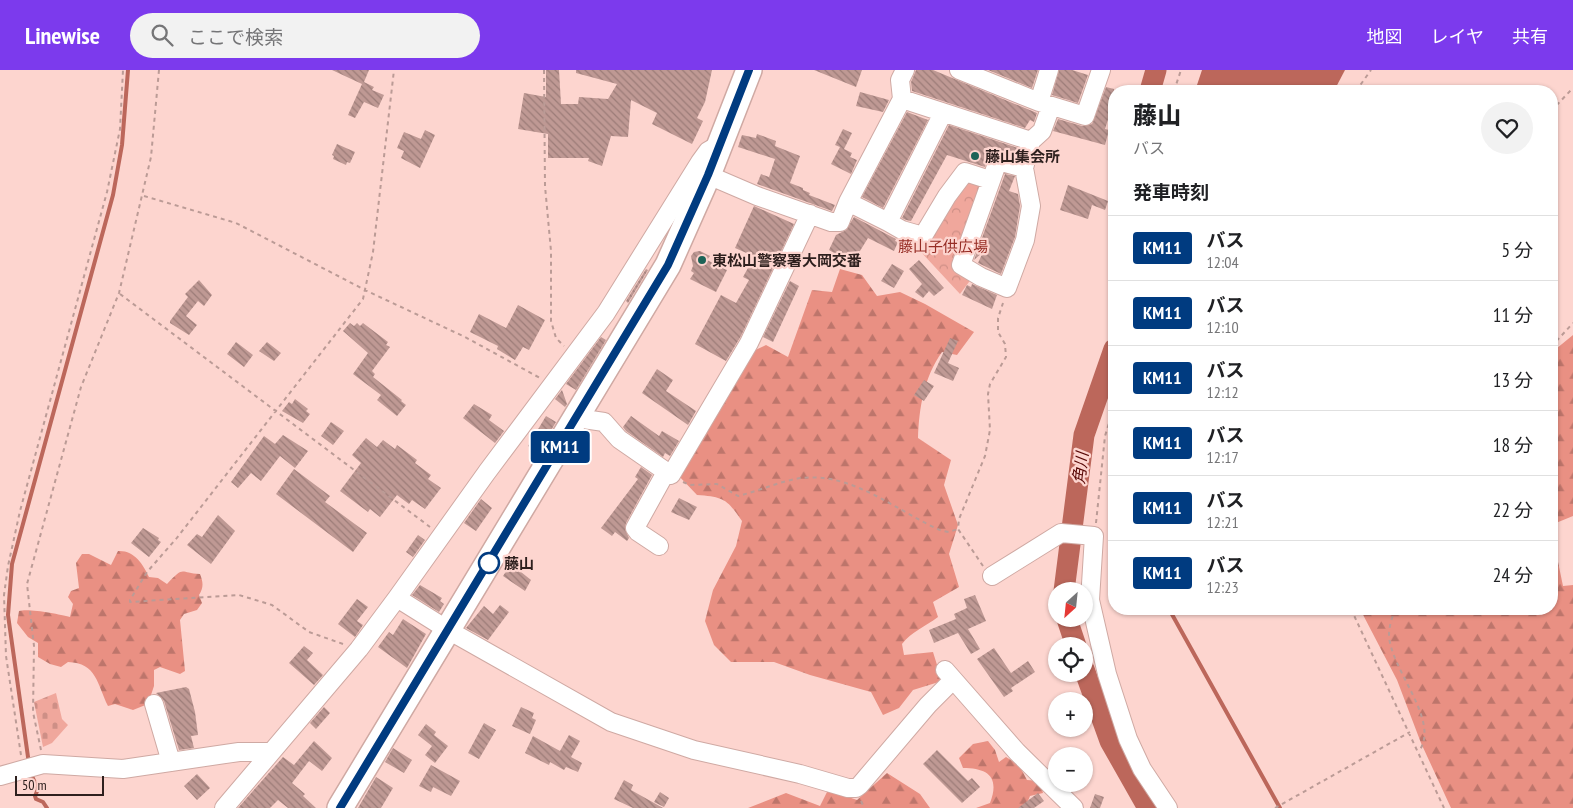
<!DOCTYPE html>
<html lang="ja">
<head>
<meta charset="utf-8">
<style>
	body { margin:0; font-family:"PT Sans Narrow","Noto Sans JP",sans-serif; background:#f2f2f2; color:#202124; height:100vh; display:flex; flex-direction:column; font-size:19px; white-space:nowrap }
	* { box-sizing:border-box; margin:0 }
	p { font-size:16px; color:#757577 }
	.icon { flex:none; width:28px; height:28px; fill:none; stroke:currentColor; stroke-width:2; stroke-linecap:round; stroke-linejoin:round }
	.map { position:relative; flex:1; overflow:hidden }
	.details { position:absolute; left:1108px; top:15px; width:450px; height:530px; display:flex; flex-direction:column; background:#fff; border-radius:20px; box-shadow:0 1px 4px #0004 }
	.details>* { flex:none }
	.badge { padding:0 10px; border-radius:4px; font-size:18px; line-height:32px }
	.needle { width:32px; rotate:207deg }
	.tools { position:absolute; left:1048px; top:512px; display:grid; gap:10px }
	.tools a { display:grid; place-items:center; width:45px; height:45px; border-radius:50%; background:#fff; box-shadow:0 1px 4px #0004; font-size:25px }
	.scale { position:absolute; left:15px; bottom:12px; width:89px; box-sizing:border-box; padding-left:5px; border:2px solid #2e201e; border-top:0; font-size:14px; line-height:18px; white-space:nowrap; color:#2e201e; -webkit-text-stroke:4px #fdd5cf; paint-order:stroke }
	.map>.badge { position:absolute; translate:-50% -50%; box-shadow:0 0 0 2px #fff }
	h2 { padding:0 25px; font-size:19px; line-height:45px }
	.round { display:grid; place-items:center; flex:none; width:52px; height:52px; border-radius:26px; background:#f2f2f2 }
	.head { display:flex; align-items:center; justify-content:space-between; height:85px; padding:0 25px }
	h1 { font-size:24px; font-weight:800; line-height:38px }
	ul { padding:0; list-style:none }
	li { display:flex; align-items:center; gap:15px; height:65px; padding:0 25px; border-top:1px solid #e0e0e0 }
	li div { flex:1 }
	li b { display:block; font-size:19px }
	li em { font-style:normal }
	li .badge { min-width:55px; font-weight:700; text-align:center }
	header { display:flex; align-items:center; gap:30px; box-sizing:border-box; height:70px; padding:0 25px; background:#7c3aed; color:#fff }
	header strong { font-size:24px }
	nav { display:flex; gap:28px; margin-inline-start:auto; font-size:18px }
	.search { width:350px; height:45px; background:#f2f2f2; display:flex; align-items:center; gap:12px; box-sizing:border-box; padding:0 18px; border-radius:28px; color:#757577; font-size:19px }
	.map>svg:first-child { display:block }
	.forest { fill:url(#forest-firs) }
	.cemetery { fill:url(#cemetery-stones) }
	.park { fill:url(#park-crowns) }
	.water { fill:#bc675b }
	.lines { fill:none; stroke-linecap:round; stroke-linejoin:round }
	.stream { stroke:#bc675b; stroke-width:4 }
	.river { stroke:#bc675b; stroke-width:21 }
	.building { fill:url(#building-back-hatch) }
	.minor-casing { stroke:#cfa9a3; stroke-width:20 }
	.highway-casing { stroke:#cfa9a3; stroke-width:28 }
	.path { stroke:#bb9b96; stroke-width:2; stroke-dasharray:4 4; stroke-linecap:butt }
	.minor { stroke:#fff; stroke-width:18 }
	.highway { stroke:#fff; stroke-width:25 }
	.line-casing { stroke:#fff; stroke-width:11 }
	.line { stroke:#003b80; stroke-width:8 }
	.poi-dot { fill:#1c6357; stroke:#fdd5cf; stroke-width:2 }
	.stop-dot { fill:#fff; stroke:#003b80; stroke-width:2.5 }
	.labels { text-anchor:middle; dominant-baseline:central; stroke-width:4.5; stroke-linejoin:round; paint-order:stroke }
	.poi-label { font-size:15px; font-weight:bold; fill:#2e201e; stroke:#fdd5cf; text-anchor:start }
	.park-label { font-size:15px; fill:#962d25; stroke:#fdd5cf }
	.stop-label { font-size:15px; font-weight:bold; fill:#2e201e; stroke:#fdd5cf; text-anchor:start }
	.water-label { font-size:16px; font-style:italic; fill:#570604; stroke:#fdd5cf }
</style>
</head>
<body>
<header>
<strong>Linewise</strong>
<div class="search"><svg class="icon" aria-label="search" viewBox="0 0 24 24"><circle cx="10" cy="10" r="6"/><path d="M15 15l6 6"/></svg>ここで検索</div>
<nav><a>地図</a><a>レイヤ</a><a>共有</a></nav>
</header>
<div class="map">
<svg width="1573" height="738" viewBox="0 0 1573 738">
	<defs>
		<pattern id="forest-firs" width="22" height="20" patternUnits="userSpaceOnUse" patternTransform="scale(1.25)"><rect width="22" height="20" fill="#e99083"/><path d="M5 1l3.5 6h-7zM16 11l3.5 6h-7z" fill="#bd756b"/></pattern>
		<pattern id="cemetery-stones" width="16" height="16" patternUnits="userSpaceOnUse" patternTransform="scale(1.25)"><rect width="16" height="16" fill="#f0a79c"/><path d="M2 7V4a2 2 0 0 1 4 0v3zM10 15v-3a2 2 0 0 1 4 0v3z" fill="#ce8f86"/></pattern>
		<pattern id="park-crowns" width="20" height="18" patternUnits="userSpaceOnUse" patternTransform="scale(1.25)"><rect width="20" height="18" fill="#f0a79c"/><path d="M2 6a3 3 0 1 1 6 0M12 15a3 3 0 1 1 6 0" fill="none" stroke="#ce8f86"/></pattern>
		<pattern id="building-back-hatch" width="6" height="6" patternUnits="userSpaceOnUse" patternTransform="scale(1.25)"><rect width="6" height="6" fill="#bf9994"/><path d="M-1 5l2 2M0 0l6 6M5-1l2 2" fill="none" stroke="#9c7c78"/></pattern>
	</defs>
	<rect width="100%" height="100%" fill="#fdd5cf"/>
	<path class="forest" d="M840,199L862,205L877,226L900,222L925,234L974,262L957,285L942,282C924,307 919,338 918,368L951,390L944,415L958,455L949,484L959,517L933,532L938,547C925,557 912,561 902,574L904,585L933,582L942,611L913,620L899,638L883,645L871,622L810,605L774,592H731L714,575L705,551L713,520L736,476L742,451C727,429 724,427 697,425L677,404L749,283L766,275L788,287L812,220L832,222Z
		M1573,265V446L1551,455V283Z
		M1551,458L1563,516L1573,515V738H1451L1421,673L1397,610L1360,539H1551Z
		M118,481C134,480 143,494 149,507L158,508L167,514C185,495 179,503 200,504C203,512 204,517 199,525L202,533L197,540L184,544L180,550L185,601L180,604L160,597L154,600V616L148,634L133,640L115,634L108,636C97,614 97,593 68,592L61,597L50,594L38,587V573L28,567L17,553L19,541C28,538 59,544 70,547L73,534L68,527L71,521L79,518L76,493L82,484H89L111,495Z
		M988,671L995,680L999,692L1006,687L1019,695L1027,710L1040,711L1043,723L1030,726L1025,738H976L990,733C1000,707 988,698 963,698L959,688L973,674Z
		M887,703L920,724L930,738H748L786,723L820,736L828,720L857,730Z"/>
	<path class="cemetery" d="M56,623L62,649L68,655L52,673L43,677L34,632Z"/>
	<path class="park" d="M965,105L983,112L956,195L972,208L960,224L907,167Z"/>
	<path class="water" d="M1202,0H1345L1334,21H1195Z"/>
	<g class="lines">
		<path class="stream" d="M1169,539L1280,738
			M29,694L8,545L12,494L113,125L122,75L128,0
			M31,704L38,719L35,726L36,729L43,732L47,738"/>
		<path class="river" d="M1150,21L1156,0
			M1064,521L1084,365L1114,279
			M1067,549L1076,576
			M1084,599L1110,671L1148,738"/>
	</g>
	<path class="building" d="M332,0H369L364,12L374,17L372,20L384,25L378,38L364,32L355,48L348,45L362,14Z
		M546,0H559L561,34H578L579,27L608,29L617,14L576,3V0H712L705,32L697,48L703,51L692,74L652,54L657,43L631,30L628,67L611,66L602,96L588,91L589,88H548V64L518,59L524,23L546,27Z
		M814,0H862L856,17Z
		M916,0H933L1037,43L1034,52L1030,50L1025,58L912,21L911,12Z
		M988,0H1038L1032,18Z
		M1059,0H1072L1088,5L1078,33L1052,25Z
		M1106,17L1114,19V30L1105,59L1109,60L1105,75L1053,61L1058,49L1082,56L1092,54Z
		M860,22L889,30L883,42L856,36Z
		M907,42L928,50L883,138L862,127Z
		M949,55L1018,78L1016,85L995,81L988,87L985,97L947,85L911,151L906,150L902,148Z
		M843,59L852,63L844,79L852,83L850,87L857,90L851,104L831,94L840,77L835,75Z
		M425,60L435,65L420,98L401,88L404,81L397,78L404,62L421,69Z
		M757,64L776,71L775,76L800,86L790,113L803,118V120L810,123L809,125L835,135L832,141L757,114L761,104L769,107L775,89L738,77L742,65L756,68Z
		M337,74L355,82L350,93L347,92L346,95L333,89L334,86L332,85Z
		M1005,104L1015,106L1009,121L1018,124L1020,136L1015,167L1001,204L978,193L983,182L974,190Z
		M1068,115L1108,131L1105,140L1092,135L1088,149L1060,140Z
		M754,136L794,154L741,266L726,291L695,274L721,225L736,233L749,210L743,207L749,196L747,194L751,185L735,178Z
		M854,147L896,169L895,171L898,172L894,181L868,168L852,194L829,180L836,165L846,160Z
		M700,181L710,186L707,190L727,200L716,222L690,209L694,203L691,201L693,196L691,186L694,182Z
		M919,190L944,218L934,226L929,221L923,228L915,222L922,214L909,199Z
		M892,194L904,201L894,218L881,211Z
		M646,199L648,200L628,233L626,231Z
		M199,210L212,225L204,236L198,231L186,246L197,255L189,265L170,253V251L188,227L185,224Z
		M790,211L799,216L773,272L763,267Z
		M972,214L997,225L992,239L962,225L967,215L971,217Z
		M518,235L545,250L529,280L523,277L515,290L497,279L498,276L470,262L479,244L506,258Z
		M350,253L354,256L357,253L360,256L363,253L388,272L386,275L390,277L372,301L375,304L373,307L402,330L401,331L406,335L397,346L377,330L381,325L353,304L368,283L343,261Z
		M601,267L606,270L576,320L566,314Z
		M950,268L958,271L948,293L959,298L953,311L934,303Z
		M236,272L253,285L244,297L227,284Z
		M267,272L281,283L274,291L259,281Z
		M657,299L673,310L666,321L696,341L688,355L642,323Z
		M924,310L934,316L924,331L914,325Z
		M562,320L567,334L565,337L555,329Z
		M295,329L308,339L306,341L310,344L303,353L282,341L289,332L292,334Z
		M474,334L492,345L489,350L504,361L495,373L463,348Z
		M546,346L556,352L538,382L528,376Z
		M631,346L659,366L662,361L679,371L670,386L665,383L663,387L626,361L623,357Z
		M331,352L344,361L333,375L321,366Z
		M283,365L308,381L295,398L280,386L261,411L251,403L238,418L231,412L264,366L275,374Z
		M366,368L377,377L383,370L395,379L397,375L417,390L415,393L431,405L428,409L441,418L425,439L412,430L409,434L397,425L380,447L370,439L368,442L340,421L361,393L352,385Z
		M641,397L652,405L626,453L625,459L629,468L627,471L615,462L612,466L601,458L638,409L635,407Z
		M294,399L330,426L325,432L367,463L353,482L276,424Z
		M679,428L697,437L689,450L671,442Z
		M481,429L492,438L476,461L464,453Z
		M218,445L235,461L211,494L187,475L197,464L202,467Z
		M143,458L159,468L158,470L161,472L149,487L131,473Z
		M418,465L425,470L413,487L406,482Z
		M511,494L531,510L525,521L503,506Z
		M420,515L442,528L440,531L444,534L439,542L412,525Z
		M975,525L986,551L968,559L980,579L971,584L958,563L934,573L929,560L956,549L954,544L967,538L964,529Z
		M357,529L368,537L357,551L363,555L355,567L338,554Z
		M500,535L509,542L488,570L466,558L484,536L493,544Z
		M403,549L426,564L407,598L378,577L389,562L393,565Z
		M304,576L313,583L307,590L323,605L314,615L289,593Z
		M994,578L1011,603L1028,591L1035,602L1011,618L1013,621L1004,627L977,589Z
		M186,617L189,619L195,642L198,665L191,666L194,678L179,680L164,631L156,623Z
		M324,637L330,643L316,659L310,653Z
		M521,637L534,643L532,648L536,650L530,664L512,656Z
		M484,653L496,660L479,689L468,683Z
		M426,654L436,662L434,665L448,676L435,693L425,685L432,676L418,665Z
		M569,665L580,671L571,687L582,693L578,702L566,697L564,700L550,692L549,695L525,683L533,666L560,681Z
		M314,671L332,688L322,701L309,691L292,713L305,724L303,726L316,738H288L278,730L270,738H238L283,687L294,695Z
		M393,678L412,690L404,703L385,692Z
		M937,680L968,711L972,708L980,717L962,733L923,694Z
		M431,695L460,711L451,726L433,717L431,722L419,716Z
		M197,704L210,718L197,730L184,716Z
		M376,707L393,718L381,738H358Z
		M624,710L633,715L631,720L663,738H633L614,729Z
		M660,722L669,728L664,737L654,732Z
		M1038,723L1044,731L1034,738H1018Z
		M1095,724L1104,727L1100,738H1090Z"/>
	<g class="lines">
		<defs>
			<path id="minor" d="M959,0L1039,32L1085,46L1101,0
				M902,29L1031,71
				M1039,32L1049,0
				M1024,98L998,91L961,195L981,207L1007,218L1025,170L1031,136L1024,98L1031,71L1042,61L1051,36
				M708,105L757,126L831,152H840L848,132L902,29L900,10L905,0
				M848,132L888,152L943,43
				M888,152L902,160L923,166L947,126L965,102L990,110
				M577,348L604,352L619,369L671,405L749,273L810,144
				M659,476L638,462L635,458L666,402
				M992,506L1061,463L1094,466L1090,530L1107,604L1128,669L1142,699L1168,738
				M397,528L448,560L611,652L694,680L800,704L848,718H856L860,715L928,635L953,610
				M945,600L1017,682L1074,738
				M154,634L171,692
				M0,706L43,694L123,699L239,682H271
				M224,738L359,579L397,528L487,402L606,243L700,92L708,81L715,77"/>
			<path id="highway" d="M340,738L668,195L708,105L749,0"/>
		</defs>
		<use href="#minor" class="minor-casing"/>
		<use href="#highway" class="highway-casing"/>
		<path class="path" d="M544,0L545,116L551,181V251L556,268L564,276
			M1174,21L1181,0
			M1356,21L1371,0
			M1551,41L1573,18
			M144,126L236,153L367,221L465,267L540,308
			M120,224L430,457
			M1551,277L1573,253
			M683,412L690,415L717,414L738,426C759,421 780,411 801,408C853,402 896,441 942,461L949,462L958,459
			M1096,453L1105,366L1114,337
			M983,496L958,459L959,449L985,386L990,360L988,324L990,314L1006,287L1005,274L998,262V248L1003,233
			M1351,539L1444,738
			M1396,539C1392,546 1389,557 1389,565C1390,599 1441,651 1419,681
			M343,574L309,562L272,535L239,525L130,532V530L147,502L176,469L363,229L373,182L394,0
			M41,680L33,642L34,576L27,514L81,317L119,223L151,87L159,0
			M21,685L6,586L4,525L8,496L20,441L107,122L120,59L123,0
			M861,731L864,738
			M1275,738L1410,662"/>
		<use href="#minor" class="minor"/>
		<use href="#highway" class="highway"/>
	</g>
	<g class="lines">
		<defs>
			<path id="line" d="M340,738L668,195L708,105L749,0"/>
		</defs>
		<use href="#line" class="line-casing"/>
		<use href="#line" class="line"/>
	</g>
	<g class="poi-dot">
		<circle cx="975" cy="86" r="5"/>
		<circle cx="702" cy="190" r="5"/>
	</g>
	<circle class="stop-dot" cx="489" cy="493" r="10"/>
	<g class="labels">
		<g class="poi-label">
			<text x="985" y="86">藤山集会所</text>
			<text x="712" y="190">東松山警察署大岡交番</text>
		</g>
		<g class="park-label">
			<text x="943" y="176">藤山子供広場</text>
		</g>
		<g class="stop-label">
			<text x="504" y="493">藤山</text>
		</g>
		<g class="water-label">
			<text transform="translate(1080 398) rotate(-83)">角川</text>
		</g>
	</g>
</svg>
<div class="tools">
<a><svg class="needle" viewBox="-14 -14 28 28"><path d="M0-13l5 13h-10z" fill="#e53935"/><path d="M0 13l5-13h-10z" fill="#757577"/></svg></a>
<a><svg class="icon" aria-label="locate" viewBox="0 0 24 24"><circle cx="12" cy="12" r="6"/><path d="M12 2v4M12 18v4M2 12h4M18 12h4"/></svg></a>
<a>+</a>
<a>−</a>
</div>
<div class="scale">50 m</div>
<b class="badge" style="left:560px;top:377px;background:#003b80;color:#fff">KM11</b>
<section class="details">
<div class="head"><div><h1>藤山</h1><p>バス</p></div><a class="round"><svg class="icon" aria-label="heart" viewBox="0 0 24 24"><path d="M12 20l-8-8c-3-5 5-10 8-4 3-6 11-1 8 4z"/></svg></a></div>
<h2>発車時刻</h2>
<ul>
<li><span class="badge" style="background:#003b80;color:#fff">KM11</span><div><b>バス</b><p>12:04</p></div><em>5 分</em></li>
<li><span class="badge" style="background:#003b80;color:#fff">KM11</span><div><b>バス</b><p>12:10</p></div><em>11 分</em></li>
<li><span class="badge" style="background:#003b80;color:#fff">KM11</span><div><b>バス</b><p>12:12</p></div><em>13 分</em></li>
<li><span class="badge" style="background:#003b80;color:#fff">KM11</span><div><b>バス</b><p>12:17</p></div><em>18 分</em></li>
<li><span class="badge" style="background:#003b80;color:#fff">KM11</span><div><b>バス</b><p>12:21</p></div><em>22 分</em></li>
<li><span class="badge" style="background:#003b80;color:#fff">KM11</span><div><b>バス</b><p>12:23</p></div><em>24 分</em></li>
</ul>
</section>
</div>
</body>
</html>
